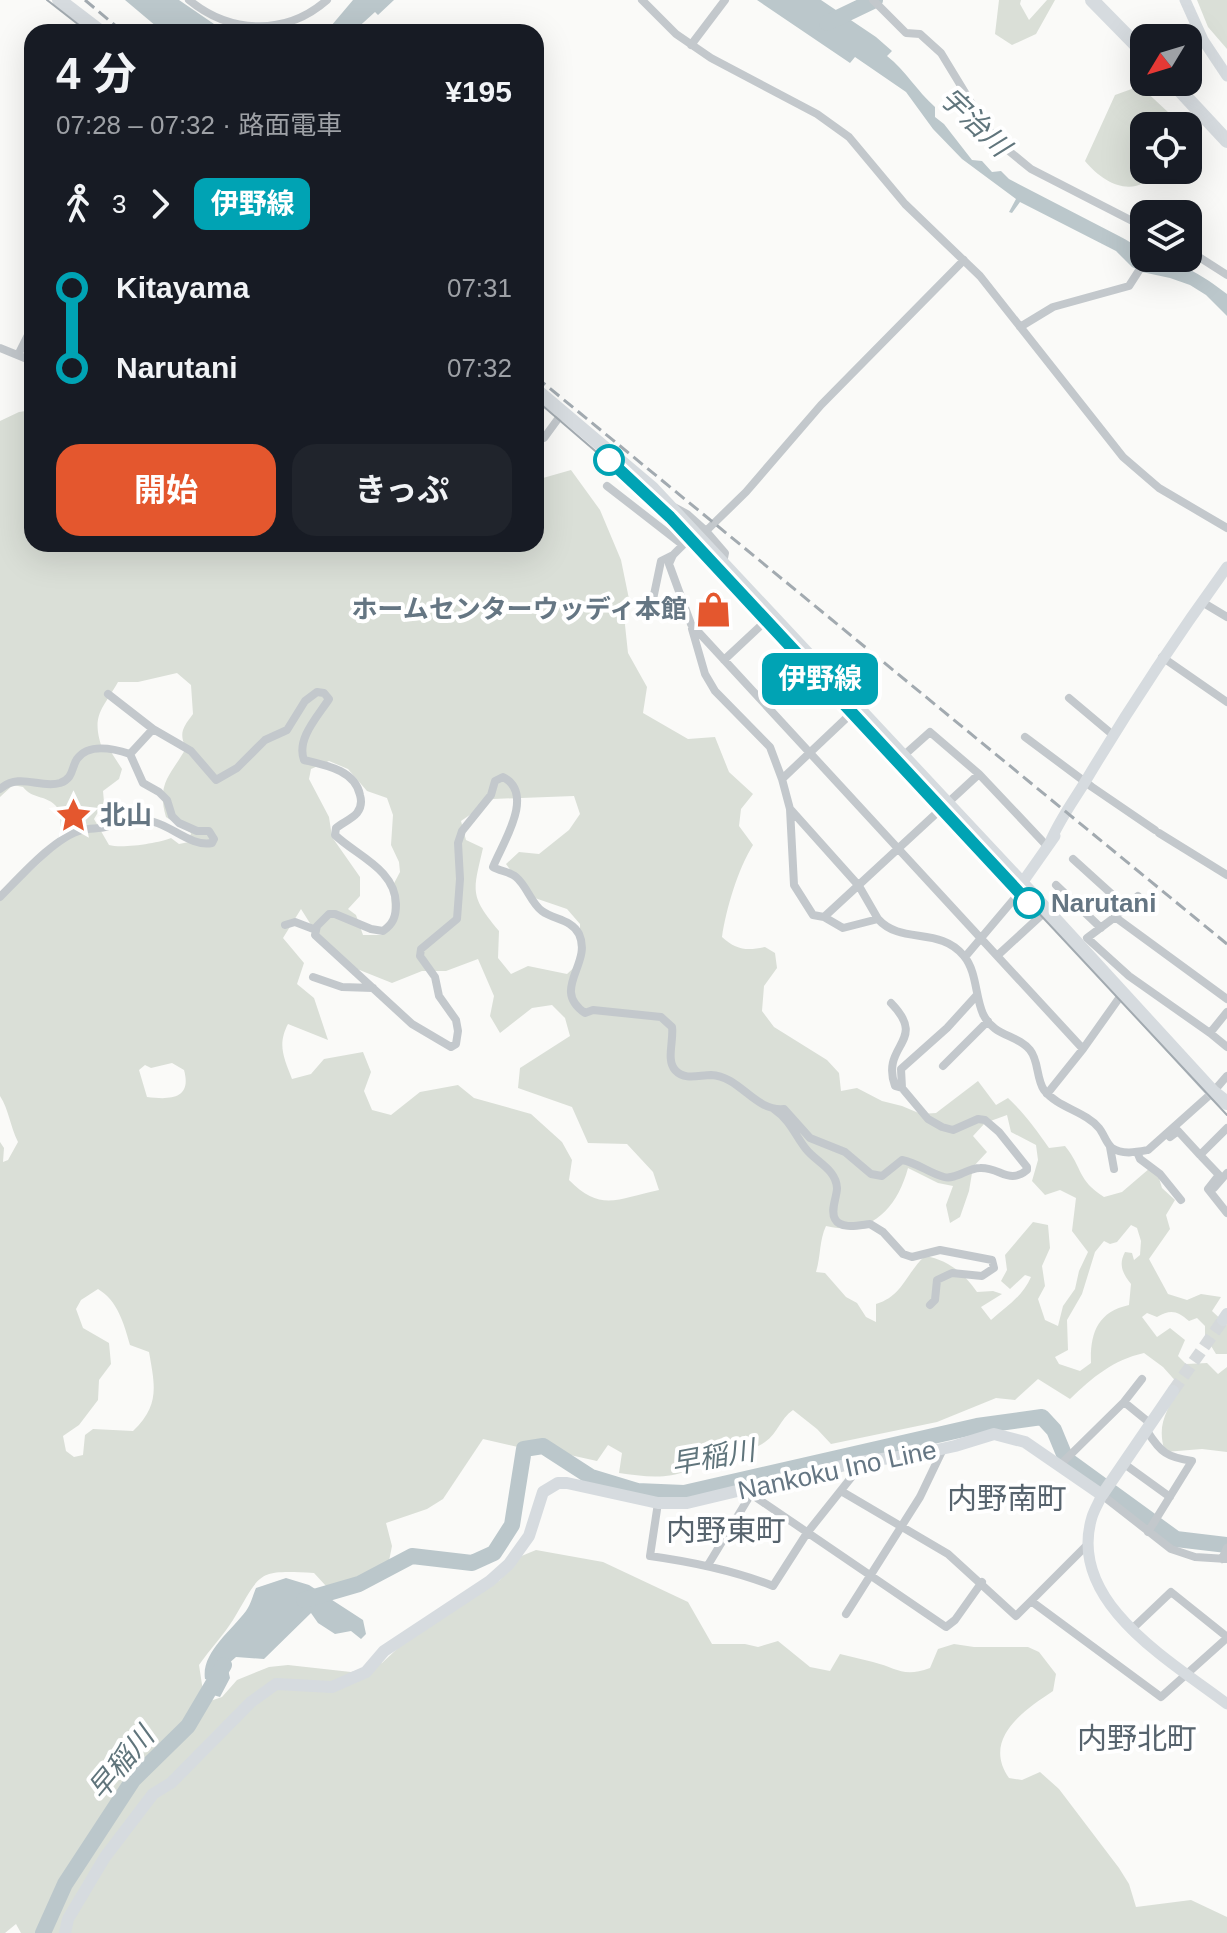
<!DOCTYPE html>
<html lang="ja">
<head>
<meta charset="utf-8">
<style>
	body { margin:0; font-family:Arial,"Noto Sans JP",sans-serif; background:#20242c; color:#f1f3f6; height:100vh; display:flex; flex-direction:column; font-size:30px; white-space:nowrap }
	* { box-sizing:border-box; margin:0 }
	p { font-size:26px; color:#9ea1a6 }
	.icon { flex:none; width:44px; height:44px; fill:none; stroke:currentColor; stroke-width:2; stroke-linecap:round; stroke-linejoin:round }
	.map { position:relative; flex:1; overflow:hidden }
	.drawer { position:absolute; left:24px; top:24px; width:520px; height:528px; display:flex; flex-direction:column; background:#171b24; border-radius:24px; box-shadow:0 8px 32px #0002 }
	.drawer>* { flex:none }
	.badge { padding:0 16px; border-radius:12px; font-size:28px; line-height:52px }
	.needle { width:52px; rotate:232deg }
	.tools { position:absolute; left:1130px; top:24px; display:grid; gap:16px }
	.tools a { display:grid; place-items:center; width:72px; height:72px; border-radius:16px; background:#171b24; box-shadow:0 8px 32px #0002; font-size:40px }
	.map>.badge { position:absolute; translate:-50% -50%; box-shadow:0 0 0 4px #fff }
	.legs { display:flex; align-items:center; gap:12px; height:88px; padding:0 32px; font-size:26px }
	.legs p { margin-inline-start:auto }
	.head { display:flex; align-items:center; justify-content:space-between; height:136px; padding:0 32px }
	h1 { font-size:44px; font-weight:700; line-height:60px }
	.button { display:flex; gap:16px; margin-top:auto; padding:16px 32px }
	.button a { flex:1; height:92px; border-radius:24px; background:#e4572e; color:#fff; font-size:32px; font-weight:700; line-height:92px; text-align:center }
	.button a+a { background:#20242c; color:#f1f3f6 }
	ul { padding:0 32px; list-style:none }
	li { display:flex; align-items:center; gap:28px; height:80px; font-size:30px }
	li i { display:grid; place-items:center; width:12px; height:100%; margin:0 10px; background:currentColor }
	li i::after { content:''; width:20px; height:20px; margin:-10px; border:6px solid; border-radius:50%; background:#171b24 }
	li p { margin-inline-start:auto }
	li:first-child i { background:linear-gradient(#0000 50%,currentColor 0) }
	li:last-child i { background:linear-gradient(currentColor 50%,#0000 0) }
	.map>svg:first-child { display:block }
	.green { fill:#dadfd7; fill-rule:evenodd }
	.water { fill:#bbc7cb }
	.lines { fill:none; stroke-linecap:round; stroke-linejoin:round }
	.river { stroke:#bbc7cb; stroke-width:16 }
	.primary-tunnel { stroke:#d5d9db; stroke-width:12; stroke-dasharray:12 6; stroke-linecap:butt }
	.street { stroke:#c3c8cc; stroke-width:8 }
	.secondary { stroke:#d6dbdf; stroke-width:11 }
	.primary { stroke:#d6dbdf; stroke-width:12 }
	.highway { stroke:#d6dbdf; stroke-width:14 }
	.tram { stroke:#a2aab0; stroke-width:2 }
	.rail { stroke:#a2aab0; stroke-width:3; stroke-dasharray:12 6; stroke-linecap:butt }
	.line-1-casing { stroke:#fff; stroke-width:18 }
	.line-1 { stroke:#00a3b4; stroke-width:12 }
	.stop-1-dot { fill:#fff; stroke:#00a3b4; stroke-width:4 }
	.labels { text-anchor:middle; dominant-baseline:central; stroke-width:8; stroke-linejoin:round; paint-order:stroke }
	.poi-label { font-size:26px; font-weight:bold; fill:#657683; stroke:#fff; text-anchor:end }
	.stop-label { font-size:26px; font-weight:bold; fill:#657683; stroke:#fff; text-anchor:start }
	.street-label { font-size:26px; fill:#657683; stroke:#fff }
	.water-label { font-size:28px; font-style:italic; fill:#60757c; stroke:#fff }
	.quarter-label { font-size:30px; fill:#57646e; stroke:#fff }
</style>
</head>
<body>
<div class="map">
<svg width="1227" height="1933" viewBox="0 0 1227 1933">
	<rect width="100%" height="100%" fill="#fafaf8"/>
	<path class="green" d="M999,0H1021L1020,4L1029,20L1047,0H1055L1036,34L1012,45L995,34Z
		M1197,0H1227V49L1208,27Z
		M1140,86L1169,113L1176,126H1144V170H1158C1136,200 1105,185 1085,161L1115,95Z
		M32,410V544H536V480L571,470L600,510L621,560L629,599L625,625L628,653L647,687L643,713L688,739L715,737L729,772L753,794L741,809L739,826L753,845C738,869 726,909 722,937C736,950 747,951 765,947L775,953L777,968L764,986L762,1011L774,1027L827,1060L839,1073L841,1091L857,1088L882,1101L902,1106L921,1114L936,1113L978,1081L996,1105L1008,1098C1024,1113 1036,1129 1049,1148L1065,1146C1083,1168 1077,1180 1104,1197L1122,1192L1150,1168L1158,1175L1162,1188L1175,1200L1166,1215L1170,1229L1149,1259L1168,1294L1187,1300L1201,1294L1221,1297L1212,1311L1227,1325V1354H1216L1205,1336V1326L1197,1318L1189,1321C1177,1311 1171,1309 1157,1317L1147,1313L1142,1317L1157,1337L1170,1328L1185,1340L1178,1356L1186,1364L1207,1363L1218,1374L1227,1367V1452L1202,1449L1165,1452C1156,1424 1167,1411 1180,1386L1163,1367L1144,1353C1113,1360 1093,1377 1070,1399L1038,1379L1015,1400L996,1398L937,1422L831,1444L817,1429L793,1410C780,1419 778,1433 765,1442C752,1452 739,1447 724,1451C705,1457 700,1466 686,1471C666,1480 640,1476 619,1473L622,1453L608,1445L597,1461L570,1455L549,1454L483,1439L443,1499L427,1509L386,1523L392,1546L389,1561L373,1570L356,1588L326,1586L314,1573C255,1570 262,1572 233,1620C223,1636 210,1649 199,1665L203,1691L210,1701L222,1697L237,1680L269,1667L288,1665L351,1672L382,1663L398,1648L500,1580L519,1557L536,1550L603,1562L688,1602L712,1644H745L758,1647L778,1641L810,1667L830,1671L840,1654C851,1657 862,1659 873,1662C897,1668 903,1678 930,1668L938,1649L954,1644L974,1647H1028L1039,1652L1056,1674L1053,1691C1023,1711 982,1739 1009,1778L1022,1780L1040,1772L1059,1789L1119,1868L1129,1884L1136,1907L1191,1900L1227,1917V1933H21L16,1924L5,1933H0V1142L4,1148L3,1162L8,1160L18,1142C10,1126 9,1110 0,1096V898C17,883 36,868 51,851C60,842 65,815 55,805C45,795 32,799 23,787L13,785L0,797V421L19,412ZM177,673L191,685L193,714C184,726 178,733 186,748C171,775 156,783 166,817L191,833L189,842L179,844L171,838C159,843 122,849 109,845L94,819L104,802L103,791L119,779L122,769L111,752L102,748C91,715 102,710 118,682H138ZM329,761L348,769L367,791L387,798L393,815L391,845L399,862L400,872L391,889L392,917L382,935H363L356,915L348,909L360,896V877L332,837L329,817L309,779L311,769ZM574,796L580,814L569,830L539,854L519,852L506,864L529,896L567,909L580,924V962L567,974L528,966L511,974L498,958L499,931C469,895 473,892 483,848L466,840L461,821L493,799ZM301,909L323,944L342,963L392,983L422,971H446L478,959L494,996L490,1016L500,1033L532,1008L552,1005L565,1018L570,1036L520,1068L518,1088L572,1107L588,1143L627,1144L653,1172L659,1190C619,1198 601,1213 569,1180L572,1160L562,1142L531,1114L474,1098L458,1085L420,1092L391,1115L372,1110L364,1091L371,1072L363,1052L324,1059L311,1074L292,1079C284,1058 277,1045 288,1024L328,1040L314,998L297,984L304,963L283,938ZM172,1063L184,1070C192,1099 171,1100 147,1097L139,1070L145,1065L151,1068ZM1007,1115L1011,1132L1036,1145L1038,1160L1032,1181L1045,1195L1060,1190L1076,1198L1072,1231L1088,1252L1079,1271L1075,1289L1063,1306L1058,1326L1045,1320L1038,1299L1045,1286L1042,1266L1050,1248L1048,1225L1033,1222L1005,1255L1007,1270L1001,1281L1010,1289L1025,1275L1031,1277C1023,1296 1006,1307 991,1320L981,1307L1002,1294L993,1291L977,1292C964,1273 948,1260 925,1256C906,1273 903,1296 876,1304V1322L866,1317L857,1303L846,1297L825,1273L816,1272C821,1255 819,1241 826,1226C870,1237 897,1209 908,1168L938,1183L953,1186L946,1205L950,1223L960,1217L969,1191L973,1167L987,1152L973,1136L985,1123ZM1131,1225L1137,1228L1141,1241L1140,1255L1134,1260L1132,1253L1125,1252C1118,1265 1123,1274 1131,1284L1129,1305C1097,1312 1090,1334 1091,1363L1080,1371L1059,1364L1055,1357L1068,1350L1067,1320L1082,1294L1095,1252L1104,1241L1110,1244L1117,1242ZM98,1289C118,1301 124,1324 130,1345L149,1352C155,1386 160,1405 133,1431L93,1429L85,1435L83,1455L74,1457L66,1451L63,1436L79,1425L98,1400L99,1380L111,1364L109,1343L83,1328L76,1309L81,1300Z"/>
	<path class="water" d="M125,0H179L214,24L216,32H163Z
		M353,0H394L378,15L375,12L353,32H326Z
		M757,0H821L876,37L892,51L887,56C906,71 917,91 935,107V117L944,124L972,160L982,161L992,172L1001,171L1009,179L1119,236C1130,242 1133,244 1144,249V258C1176,258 1202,275 1227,294V316L1206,295L1190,285L1170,278L1142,272L1132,267L1116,251L1020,202L1012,213L1009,212L1016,199L962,159L933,129L906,92L855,57L850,63Z
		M286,1578L309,1585L363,1620L366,1634L361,1639L351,1631L335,1634L318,1623L311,1613L264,1659L236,1657L227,1665L230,1678L220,1697L210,1694L213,1681L205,1679C201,1653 231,1631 246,1611C251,1604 253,1595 256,1588Z"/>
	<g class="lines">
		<path class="river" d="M827,23L875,0
			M304,1600L359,1584L412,1556L472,1563L494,1553L512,1525L524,1449L543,1446L591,1477L637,1491L684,1493L977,1426L1042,1417L1054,1430L1066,1459L1176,1539L1227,1545
			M43,1933L65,1884L133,1780L188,1726L224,1665"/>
		<path class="primary-tunnel" d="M1173,1391L1223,1320"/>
		<path class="street" d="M189,0C230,34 286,36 327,0
			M642,0L676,34L711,58L817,114L849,137L905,204L980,276L1123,457L1159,488L1227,528
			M873,0L906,33L920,34L941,53L986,127L1004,147L1031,169L1144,227
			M691,45L725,0
			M1188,250L1227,275
			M1020,327L1053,307L1129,286L1147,258
			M0,348L32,361
			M18,355L29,333
			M536,439L544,438L563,412
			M607,486L683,545
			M674,507L687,514L706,531L746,492L821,405L964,260
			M706,531L725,553L723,563
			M695,533L673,555L669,564L691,624L1083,1049
			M1202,602L1227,617
			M651,609L661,561L673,555
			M692,629L705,674L715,691L770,747L782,779
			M1162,657L1227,702
			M724,660L770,617
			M108,694L153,729
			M1069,698L1113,735
			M857,708L782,779L790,809L794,885L813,915L824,917L843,928L878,919C901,945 940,926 964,956C977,972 975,996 983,1014C994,1037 1017,1034 1030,1050C1039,1061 1036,1078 1044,1090C1058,1108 1085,1111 1099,1128C1104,1134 1106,1143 1112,1148C1122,1155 1137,1152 1148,1150L1213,1092L1227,1076
			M1025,737L1092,787L1155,830
			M902,757L930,732L979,774L1047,846
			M0,789C20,772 40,789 60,783C74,778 71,768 77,759C89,742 115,749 130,754L153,729L191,751L216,780L237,768L265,740L287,730L305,701L317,692L324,693L329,699C318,716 296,739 304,760C325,765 355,770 360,795C362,802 361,808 357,813C352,819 342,823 336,828L335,835C357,856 395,869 396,904C396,917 393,924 383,931L371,929L335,914H329L317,926L315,935L412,1024L451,1047L456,1044L458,1031L456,1020L439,996L435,977L420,956L421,949L457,919L460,879L458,843L462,831L491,795L495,781L503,777C536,794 502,844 493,867C500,871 510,872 516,877C527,886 531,903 542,911C554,920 571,919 579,934C593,964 550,989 585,1013L593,1010L661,1017L672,1027C674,1040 666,1060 675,1070C685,1081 699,1075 711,1075C740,1076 755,1112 784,1109L810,1138L845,1152L871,1174L882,1176L902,1160C918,1163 929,1173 944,1177C956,1180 967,1168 980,1168C1000,1167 1009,1185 1027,1170V1167L999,1132L985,1120L978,1119L953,1130L942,1127L928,1119L902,1088L901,1069L947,1028L977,995
			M791,810L859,886L878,919
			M1159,833L1227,875
			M1073,859L1126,907
			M1056,885L1101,928
			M0,897C20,877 55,837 82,830C90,828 99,829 106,827C126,820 132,816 154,822C173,827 192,847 212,843L214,839L209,831H197L179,823L172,816L167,800L159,792L143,783L130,754
			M824,917L979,774
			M1115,917L1138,896
			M285,925L295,922L316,930
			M998,955L1047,910
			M965,957L1014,899L1021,883
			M313,977L342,987L373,988
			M1227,999L1115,917L1087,938L1129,976L1210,1033L1227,1012
			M891,1003C929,1042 880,1044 895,1086L902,1088
			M1210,1033L1227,1047
			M943,1066L988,1021
			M1047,1094L1083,1049L1122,994
			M775,1110C790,1120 795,1135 806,1149C816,1162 836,1169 837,1188C837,1197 830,1210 835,1219C841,1230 860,1225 870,1224L883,1232L903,1254L912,1257L940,1250L992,1260L994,1268L982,1276L952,1273L937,1280L935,1300L930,1305
			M1227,1128L1200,1155L1219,1175L1208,1189L1227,1213
			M1170,1137L1178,1131L1200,1155
			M1110,1147L1114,1169
			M1137,1152L1140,1159L1160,1174L1181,1200
			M1214,1188L1227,1173
			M1124,1402L1151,1424
			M1147,1431C1161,1453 1167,1457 1192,1461L1148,1532
			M1123,1463L1170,1497
			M1060,1465L1124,1402L1142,1379
			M841,1491L948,1554L1016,1616L1031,1601
			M751,1494L946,1627L955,1620L982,1582
			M1102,1495L1171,1549L1195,1557L1227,1559
			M658,1503L650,1556C693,1562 733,1570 773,1586L807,1533L858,1469V1462
			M1088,1544L1031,1601L1161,1697L1227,1638
			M1222,1559L1227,1548
			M708,1565L751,1494L750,1490
			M846,1614L920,1497L943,1449
			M1131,1630L1171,1592L1227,1637"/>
		<path class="secondary" d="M1185,0L1203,40L1227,76
			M1051,840C1061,817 1075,799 1088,777C1131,705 1177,636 1227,567
			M1022,883L1055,836
			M1102,1495C1099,1502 1094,1510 1092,1517C1066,1602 1172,1662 1227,1704"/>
		<path class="primary" d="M1223,1320L1227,1314
			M65,1933L68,1919L105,1857L153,1794L171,1783L251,1702L276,1684L332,1687L366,1672L384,1651L490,1581L509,1564L529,1536L543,1492L558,1483H567L658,1503H687L858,1462L914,1455L955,1446L994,1434L1025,1442L1102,1495L1173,1391"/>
		<path class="highway" d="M59,0L101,32
			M1092,0L1144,53
			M1172,82L1227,141
			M536,390L652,488L1029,891L1213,1092L1227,1103"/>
		<path class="tram" d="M47,0L88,32
			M536,400L658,505L1227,1115"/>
		<path class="rail" d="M85,0L123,32
			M536,377L1227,944"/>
	</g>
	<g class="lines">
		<defs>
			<path id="line-1" d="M609,460L670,517L1029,903"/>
		</defs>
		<use href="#line-1" class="line-1-casing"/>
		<use href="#line-1" class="line-1"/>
	</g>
	<defs>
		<symbol id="shop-bare" viewBox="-9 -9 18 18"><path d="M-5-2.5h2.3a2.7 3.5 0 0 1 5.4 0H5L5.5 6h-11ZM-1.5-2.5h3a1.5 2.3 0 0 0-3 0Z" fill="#e4572e" stroke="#fff" stroke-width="2.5" paint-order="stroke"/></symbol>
		<symbol id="sight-bare" viewBox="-9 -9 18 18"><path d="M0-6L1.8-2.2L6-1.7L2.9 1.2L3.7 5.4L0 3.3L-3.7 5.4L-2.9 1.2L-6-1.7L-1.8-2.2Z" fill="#e4572e" stroke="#fff" stroke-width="2.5" paint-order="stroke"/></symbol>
	</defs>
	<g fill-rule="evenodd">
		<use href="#shop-bare" x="688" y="584" width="51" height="51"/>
		<use href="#sight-bare" x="48" y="790" width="51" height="51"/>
	</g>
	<g class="stop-1-dot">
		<circle cx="609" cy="460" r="14"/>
		<circle cx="1029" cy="903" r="14"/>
	</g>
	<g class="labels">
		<g class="poi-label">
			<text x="687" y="609">ホームセンターウッディ本館</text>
			<text x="100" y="815" text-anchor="start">北山</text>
		</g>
		<g class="stop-label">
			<text x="1051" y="903">Narutani</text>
		</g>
		<g class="street-label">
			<text transform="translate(837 1470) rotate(-12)">Nankoku Ino Line</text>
		</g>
		<g class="water-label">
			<text transform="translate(975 122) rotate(44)">宇治川</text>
			<text transform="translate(713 1457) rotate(-10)">早稲川</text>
			<text transform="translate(121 1763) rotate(-50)">早稲川</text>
		</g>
		<g class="quarter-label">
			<text x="1007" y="1498">内野南町</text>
			<text x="726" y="1530">内野東町</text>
			<text x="1137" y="1738">内野北町</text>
		</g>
	</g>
</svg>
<div class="tools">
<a><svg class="needle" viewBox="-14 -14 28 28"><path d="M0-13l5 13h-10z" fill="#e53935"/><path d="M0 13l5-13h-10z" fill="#9ea1a6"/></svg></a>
<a><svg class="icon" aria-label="locate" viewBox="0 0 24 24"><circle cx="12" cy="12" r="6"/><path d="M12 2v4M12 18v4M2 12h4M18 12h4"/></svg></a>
<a><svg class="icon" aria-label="layers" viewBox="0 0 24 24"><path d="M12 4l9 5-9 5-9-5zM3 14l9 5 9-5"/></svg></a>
</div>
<b class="badge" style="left:820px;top:679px;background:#00a3b4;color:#fff">伊野線</b>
<section class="drawer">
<div class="head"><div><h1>4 分</h1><p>07:28 – 07:32 · 路面電車</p></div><b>¥195</b></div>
<div class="legs"><svg class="icon" aria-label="walk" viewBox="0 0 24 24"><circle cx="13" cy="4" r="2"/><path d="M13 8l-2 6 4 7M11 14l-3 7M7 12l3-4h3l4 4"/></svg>3<svg class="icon" aria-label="forward" viewBox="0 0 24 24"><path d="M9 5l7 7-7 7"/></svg><b class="badge" style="background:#00a3b4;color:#fff">伊野線</b></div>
<ul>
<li><i style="color:#00a3b4"></i><b>Kitayama</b><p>07:31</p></li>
<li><i style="color:#00a3b4"></i><b>Narutani</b><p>07:32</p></li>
</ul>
<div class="button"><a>開始</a><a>きっぷ</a></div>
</section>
</div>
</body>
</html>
